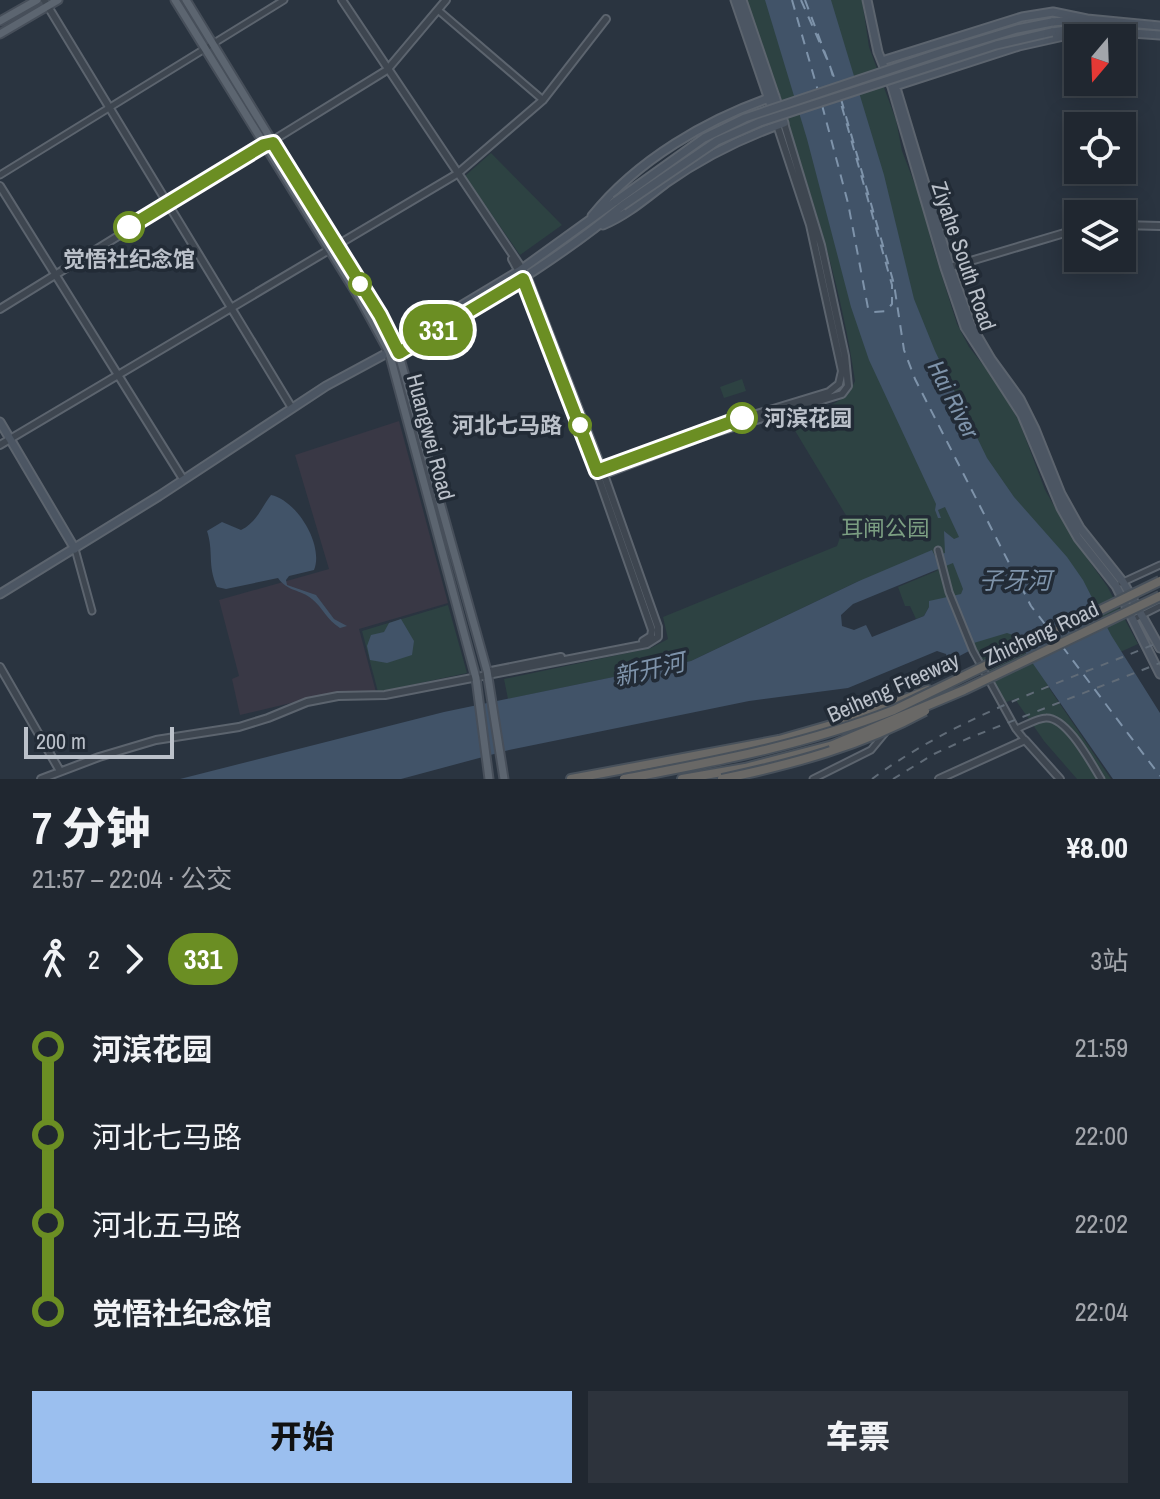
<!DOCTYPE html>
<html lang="zh">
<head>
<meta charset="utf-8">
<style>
	body { margin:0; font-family:"Archivo Narrow","Noto Sans SC",sans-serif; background:#2d333c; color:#f1f3f6; height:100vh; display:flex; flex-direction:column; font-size:30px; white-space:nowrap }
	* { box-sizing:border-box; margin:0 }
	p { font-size:26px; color:#a2a5ab }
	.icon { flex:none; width:44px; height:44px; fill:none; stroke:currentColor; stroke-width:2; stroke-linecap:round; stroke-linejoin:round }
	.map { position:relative; height:779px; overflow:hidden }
	.panel { display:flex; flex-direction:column; background:#202730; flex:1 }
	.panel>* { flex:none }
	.badge { padding:0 16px; border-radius:26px; font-size:28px; line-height:52px }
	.needle { width:52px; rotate:199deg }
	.buttons { position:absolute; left:1064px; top:24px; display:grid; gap:16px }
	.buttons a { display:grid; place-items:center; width:72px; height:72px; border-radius:0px; background:#202730; box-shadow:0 4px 20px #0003,0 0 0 2px #3d444c; font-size:40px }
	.scale { position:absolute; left:24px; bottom:20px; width:150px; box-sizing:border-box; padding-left:8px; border:4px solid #bbc1ca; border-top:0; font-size:22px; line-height:28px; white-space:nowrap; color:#bbc1ca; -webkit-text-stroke:6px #222b36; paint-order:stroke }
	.map>.badge { position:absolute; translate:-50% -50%; box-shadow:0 0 0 4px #fff }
	.legs { display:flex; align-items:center; gap:12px; height:88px; padding:0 32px; font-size:26px }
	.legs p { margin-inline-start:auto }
	.overview { display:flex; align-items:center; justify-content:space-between; height:136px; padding:0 32px }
	h1 { font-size:44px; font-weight:800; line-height:60px }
	.action { display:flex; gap:16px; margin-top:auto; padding:16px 32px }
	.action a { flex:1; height:92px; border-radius:0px; background:#9bbfef; color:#111; font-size:32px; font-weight:800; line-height:92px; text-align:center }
	.action a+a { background:#2d333c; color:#f1f3f6 }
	ul { padding:0 32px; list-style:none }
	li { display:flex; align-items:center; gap:28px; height:88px; font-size:30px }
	li i { display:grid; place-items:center; width:12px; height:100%; margin:0 10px; background:currentColor }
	li i::after { content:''; width:20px; height:20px; margin:-10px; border:6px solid; border-radius:50%; background:#202730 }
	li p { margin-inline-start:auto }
	li:first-child i { background:linear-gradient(#0000 50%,currentColor 0) }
	li:last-child i { background:linear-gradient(currentColor 50%,#0000 0) }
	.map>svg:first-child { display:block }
	.medical { fill:#393845 }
	.green { fill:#2d4242 }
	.water { fill:#415368; fill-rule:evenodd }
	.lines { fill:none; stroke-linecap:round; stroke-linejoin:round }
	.ferry { stroke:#7e93aa; stroke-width:2; stroke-dasharray:10 8; stroke-linecap:butt }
	.minor-casing { stroke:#5c646e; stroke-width:9 }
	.tertiary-casing { stroke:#5c646e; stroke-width:10 }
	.secondary-casing { stroke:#5c646e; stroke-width:11 }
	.primary-casing { stroke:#474f5a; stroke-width:11 }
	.trunk-casing { stroke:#48515b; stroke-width:12 }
	.minor { stroke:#3e4650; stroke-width:5 }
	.tertiary { stroke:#3e4650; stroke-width:6 }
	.secondary { stroke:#4c5663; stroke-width:7 }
	.primary { stroke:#5c6570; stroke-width:7 }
	.trunk { stroke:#696866; stroke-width:8 }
	.rail { stroke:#606b77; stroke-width:2; stroke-dasharray:8 8; stroke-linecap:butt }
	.secondary-bridge-casing { stroke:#5c646e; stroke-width:11; stroke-linecap:butt }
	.trunk-bridge-casing { stroke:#48515b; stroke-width:12; stroke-linecap:butt }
	.secondary-bridge { stroke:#4c5663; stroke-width:7 }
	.trunk-bridge { stroke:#696866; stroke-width:8 }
	.line-1-casing { stroke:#fff; stroke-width:18 }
	.line-1 { stroke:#6b8e23; stroke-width:12 }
	.stop-1-dot { fill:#fff; stroke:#6b8e23; stroke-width:4 }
	.labels { text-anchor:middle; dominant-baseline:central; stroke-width:7; stroke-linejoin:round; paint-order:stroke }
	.street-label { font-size:22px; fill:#bbc1ca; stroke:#222b36 }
	.stop-label { font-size:22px; font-weight:bold; fill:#bbc1ca; stroke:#222b36 }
	.park-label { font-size:22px; fill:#7b9e82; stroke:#222b36 }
	.water-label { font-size:24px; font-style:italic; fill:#7e93aa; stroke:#222b36 }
</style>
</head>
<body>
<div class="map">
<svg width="1160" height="779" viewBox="0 0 1160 779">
	<rect width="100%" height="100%" fill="#2a3440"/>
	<path class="medical" d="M399,421L448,603L359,629L376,692L320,696L240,715L232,679L239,676L219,600L329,569L295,455Z"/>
	<path class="green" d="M746,0H862L869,47L896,120L902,151L922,203L932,245L957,324L969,347L995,380L1019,421L1045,490L1072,537L1107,586L1138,644L1047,685L1111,779H1077L1044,741L1015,699L998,705L971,655L948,598L929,607L924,616L916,619L910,606H905L898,587L939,570L859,581L691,661L508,699L504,679L651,648L668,639L663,617L837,546L847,517L788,419C814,410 844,408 855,381C836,249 787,126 746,0Z
		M491,153L562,225L520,255L465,176Z
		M742,379L746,391L724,398L720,387Z
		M448,605L467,673L378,692L362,631Z"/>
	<path class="water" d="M765,0H831L884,175L914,299L935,351L987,458L1014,497L1067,557L1083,580L1111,635L1160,713V779H1113L1013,635L1007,633L967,645L969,651L948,662L946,654L937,651L848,688L749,701L622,727L509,750L401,779H180L444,712L691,661L859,581L932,550L935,556L945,553L944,531L954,539L959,537L945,507L938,510L941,518H938L935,510L936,504L869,360L851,307L807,139ZM953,563L963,589L961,594L929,601V607L924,616L872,637L866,625L854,630L842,626L841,615L853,604Z
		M271,495C298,501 324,546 314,570L289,576L286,580L287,585L316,595L334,619L347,626L340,628C326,619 323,608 312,599C300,589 288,592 278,578L226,589L217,587C207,564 214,552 207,531L222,522L241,530C257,522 261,508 271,495Z
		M401,619L414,641L412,655L387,663L370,660L367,646L371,635L384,632L389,623Z"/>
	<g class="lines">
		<path class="ferry" d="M792,0L818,91
			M801,0L830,66L838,94
			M805,0L837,85
			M841,99L894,284L904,350L915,379L1031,606L1051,632
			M822,105L848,203L868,308L873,312L886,311L892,304V285L840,100
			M1062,646L1160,776"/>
		<defs>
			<path id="minor" d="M438,10L543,100
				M0,175L284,0
				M75,549L92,611
				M938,550L949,592L973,651L1016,729L1025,740
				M1121,583L1160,565
				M1134,619L1160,606
				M1016,729C1025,726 1037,718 1046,718C1067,717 1091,763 1101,779
				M813,779L871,750L885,733"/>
			<path id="tertiary" d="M44,0L292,408
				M0,186L183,479
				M1122,225L1160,226
				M512,259L523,279L586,442L652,630L651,636L643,641
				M947,268L1078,229
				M0,309L387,70L446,0
				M0,445L457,174L543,100L606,19
				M599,470L714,427L829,392L839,384L842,371L810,225L777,125
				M602,475L707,435L842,394L848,386L845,356L821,245L784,123
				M0,667L60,771
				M486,672L561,657
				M41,779L99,757L156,740L239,727L268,718L307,702L338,696L385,695L647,644L658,637V627L602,469L527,276L342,0
				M939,779L1025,740L1060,779"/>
			<path id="secondary" d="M735,0L777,123
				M867,0L878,52L892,87L945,268L965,327L1022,415L1061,508L1078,538L1116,586L1160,674
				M1052,22L1087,19L1160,26
				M1052,32L1074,29L1160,35
				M882,61L1022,17L1053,12L1087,19
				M892,87L1019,46L1091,30
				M897,91L950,267L971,325L991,359L1020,399L1035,429L1061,494L1080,528L1123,582L1160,648
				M592,216C637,160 707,119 775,96
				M603,225C627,215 646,198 666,183C703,157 741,138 784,123L742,0
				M394,346L519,271L616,201
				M0,422L75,549
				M0,594L159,496L326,386L389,352L399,353L412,346C484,302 557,261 622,206"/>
			<path id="primary" d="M175,0L360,299L389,352L476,678L489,779
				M186,0L396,344L487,671L504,779
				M0,21L37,0
				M0,34L58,0"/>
			<path id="trunk" d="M571,779L779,740L859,717L928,690
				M682,779L745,768L833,745"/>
		</defs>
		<use href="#minor" class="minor-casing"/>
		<use href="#tertiary" class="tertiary-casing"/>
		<use href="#secondary" class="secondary-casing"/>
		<use href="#primary" class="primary-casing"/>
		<use href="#trunk" class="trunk-casing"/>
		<use href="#minor" class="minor"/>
		<use href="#tertiary" class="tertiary"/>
		<use href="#secondary" class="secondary"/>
		<use href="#primary" class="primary"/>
		<use href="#trunk" class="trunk"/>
		<path class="rail" d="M872,779C957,716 1063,682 1160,642
			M893,779L934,754L969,738L1160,663"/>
		<defs>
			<path id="secondary-bridge" d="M616,201L704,138L745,118L945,51L1017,29L1052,22
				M622,206L717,141L760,122L996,45L1052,32"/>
			<path id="trunk-bridge" d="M833,745L964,690L1160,596
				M624,779C718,761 805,745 894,710L1160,581
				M722,779C793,764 861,746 925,711"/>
		</defs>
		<use href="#secondary-bridge" class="secondary-bridge-casing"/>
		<use href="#trunk-bridge" class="trunk-bridge-casing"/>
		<use href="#secondary-bridge" class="secondary-bridge"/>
		<use href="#trunk-bridge" class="trunk-bridge"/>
	</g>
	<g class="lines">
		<defs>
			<path id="line-1" d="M129,227L264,145L273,143L380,315L399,353L523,279L597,471L742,418"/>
		</defs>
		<use href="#line-1" class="line-1-casing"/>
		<use href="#line-1" class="line-1"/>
	</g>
	<g class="stop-1-dot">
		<circle cx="129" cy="227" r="14"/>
		<circle cx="360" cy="284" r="10"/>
		<circle cx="742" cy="418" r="14"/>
		<circle cx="580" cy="425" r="10"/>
	</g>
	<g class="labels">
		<g class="street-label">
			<text transform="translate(964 256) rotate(71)">Ziyahe South Road</text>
			<text transform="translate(431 437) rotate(75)">Huangwei Road</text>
			<text transform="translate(1041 633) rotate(-25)">Zhicheng Road</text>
			<text transform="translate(893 687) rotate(-24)">Beiheng Freeway</text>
		</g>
		<g class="stop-label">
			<text x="129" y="259">觉悟社纪念馆</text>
			<text x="764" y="418" text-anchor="start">河滨花园</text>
			<text x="562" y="425" text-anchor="end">河北七马路</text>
		</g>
		<g class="park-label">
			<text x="885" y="528">耳闸公园</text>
		</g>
		<g class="water-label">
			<text transform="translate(954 399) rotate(63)">Hai River</text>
			<text x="1015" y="580">子牙河</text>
			<text transform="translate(649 669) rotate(-13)">新开河</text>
		</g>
	</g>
</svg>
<div class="buttons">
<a><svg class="needle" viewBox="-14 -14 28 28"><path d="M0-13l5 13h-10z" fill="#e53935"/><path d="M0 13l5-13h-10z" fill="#a2a5ab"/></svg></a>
<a><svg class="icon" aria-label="locate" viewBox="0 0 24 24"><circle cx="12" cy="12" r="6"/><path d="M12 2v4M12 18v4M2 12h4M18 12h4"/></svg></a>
<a><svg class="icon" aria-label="layers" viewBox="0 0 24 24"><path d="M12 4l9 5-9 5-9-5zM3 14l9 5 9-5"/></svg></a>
</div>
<div class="scale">200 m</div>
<b class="badge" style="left:438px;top:330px;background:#6b8e23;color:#fff">331</b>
</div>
<section class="panel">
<div class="overview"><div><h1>7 分钟</h1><p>21:57 – 22:04 · 公交</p></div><b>¥8.00</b></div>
<div class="legs"><svg class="icon" aria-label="walk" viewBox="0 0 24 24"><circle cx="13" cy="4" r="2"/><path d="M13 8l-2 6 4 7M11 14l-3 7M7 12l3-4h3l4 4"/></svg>2<svg class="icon" aria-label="forward" viewBox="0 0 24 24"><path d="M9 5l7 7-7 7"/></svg><b class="badge" style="background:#6b8e23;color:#fff">331</b><p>3站</p></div>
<ul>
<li><i style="color:#6b8e23"></i><b>河滨花园</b><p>21:59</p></li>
<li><i style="color:#6b8e23"></i><span>河北七马路</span><p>22:00</p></li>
<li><i style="color:#6b8e23"></i><span>河北五马路</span><p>22:02</p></li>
<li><i style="color:#6b8e23"></i><b>觉悟社纪念馆</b><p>22:04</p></li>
</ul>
<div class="action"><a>开始</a><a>车票</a></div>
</section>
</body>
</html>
